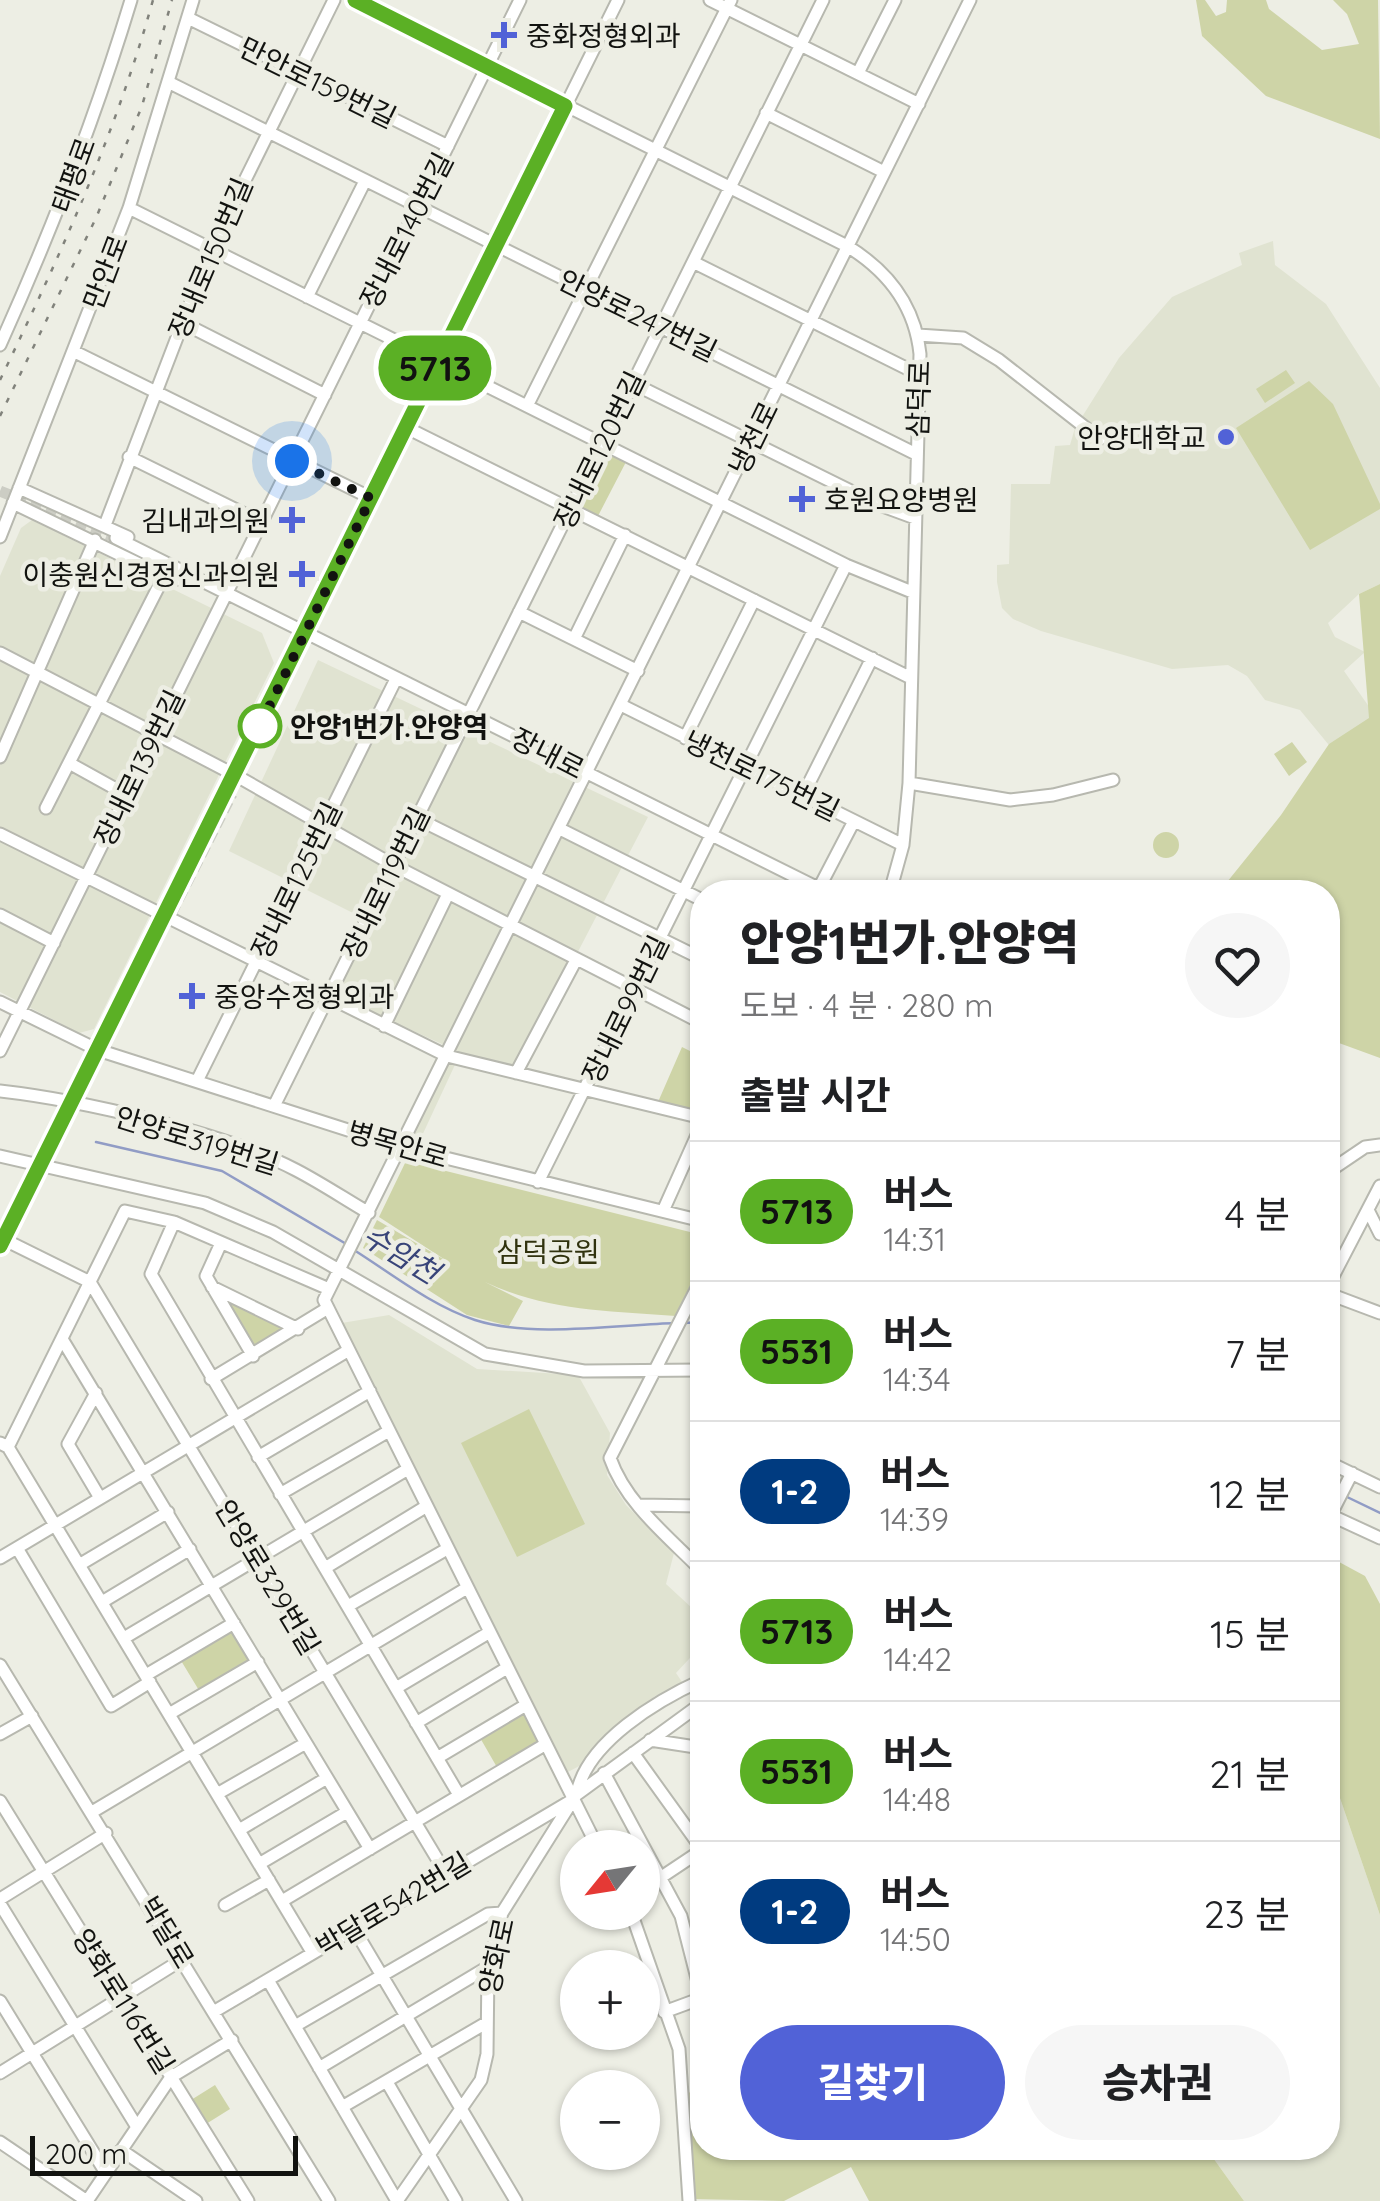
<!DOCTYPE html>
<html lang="ko">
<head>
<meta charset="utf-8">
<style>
	body { margin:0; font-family:Quicksand,"Noto Sans KR",sans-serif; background:#f6f6f6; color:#202124; height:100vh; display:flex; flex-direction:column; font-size:38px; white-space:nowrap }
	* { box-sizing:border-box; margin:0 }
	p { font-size:32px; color:#757577 }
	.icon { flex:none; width:55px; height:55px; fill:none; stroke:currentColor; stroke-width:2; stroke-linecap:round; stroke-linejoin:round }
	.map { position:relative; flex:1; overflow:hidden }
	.drawer { position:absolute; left:690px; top:880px; width:650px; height:1280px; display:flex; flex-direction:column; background:#fff; border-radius:40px; box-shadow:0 2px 8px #0004 }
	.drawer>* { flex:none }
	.badge { padding:0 20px; border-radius:32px; font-size:35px; line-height:65px }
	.needle { width:65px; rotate:240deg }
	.tools { position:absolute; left:560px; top:1830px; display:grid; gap:20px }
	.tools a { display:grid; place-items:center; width:100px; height:100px; border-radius:50%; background:#fff; box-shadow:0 2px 8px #0004; font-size:50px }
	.scale { position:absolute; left:30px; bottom:25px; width:268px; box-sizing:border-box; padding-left:10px; border:5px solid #121310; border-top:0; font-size:28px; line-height:35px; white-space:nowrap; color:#121310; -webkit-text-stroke:8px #edeee4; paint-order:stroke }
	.you { position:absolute; width:50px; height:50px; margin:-25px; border:8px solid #fff; border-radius:50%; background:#1a73e8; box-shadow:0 0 0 15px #1a73e833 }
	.map>.badge { position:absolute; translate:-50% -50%; box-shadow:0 0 0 5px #fff }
	h2 { padding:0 50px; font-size:38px; line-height:90px }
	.round { display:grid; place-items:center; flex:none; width:105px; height:105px; border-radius:52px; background:#f6f6f6 }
	.headline { display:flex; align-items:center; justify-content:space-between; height:170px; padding:0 50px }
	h1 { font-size:48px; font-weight:800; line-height:75px }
	.primary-button { display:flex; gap:20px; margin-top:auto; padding:20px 50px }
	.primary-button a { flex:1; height:115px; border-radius:60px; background:#5162d7; color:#fff; font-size:40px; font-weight:800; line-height:115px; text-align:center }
	.primary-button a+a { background:#f6f6f6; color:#202124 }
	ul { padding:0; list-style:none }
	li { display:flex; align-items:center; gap:30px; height:140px; padding:0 50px; border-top:2px solid #e0e0e0 }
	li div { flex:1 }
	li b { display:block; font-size:38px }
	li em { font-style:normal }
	li .badge { min-width:110px; font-weight:700; text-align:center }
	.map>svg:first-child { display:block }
	.built { fill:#e0e3d1 }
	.green { fill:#ced4a7 }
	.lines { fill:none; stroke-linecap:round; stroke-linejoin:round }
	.stream { stroke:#919cc5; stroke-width:2.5 }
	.minor-tunnel { stroke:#cccdc4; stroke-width:11; stroke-dasharray:11 5.5; stroke-linecap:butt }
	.minor-casing { stroke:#b7b8af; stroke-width:15 }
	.minor { stroke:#fff; stroke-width:11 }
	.rail { stroke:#81827b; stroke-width:2.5; stroke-dasharray:5 10; stroke-linecap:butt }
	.line-casing { stroke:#fff; stroke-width:22 }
	.line { stroke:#5bb025; stroke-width:15 }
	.walk { stroke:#121310; stroke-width:10; stroke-dasharray:0 18 }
	.poi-dot { fill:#5162d7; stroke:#edeee4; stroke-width:4 }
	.stop-dot { fill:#fff; stroke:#5bb025; stroke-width:5 }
	.labels { text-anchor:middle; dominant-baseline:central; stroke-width:9; stroke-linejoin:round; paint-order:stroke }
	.poi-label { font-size:28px; fill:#121310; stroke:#edeee4; text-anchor:start }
	.street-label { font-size:28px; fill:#121310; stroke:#edeee4 }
	.stop-label { font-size:28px; font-weight:bold; fill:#121310; stroke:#edeee4; text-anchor:start }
	.park-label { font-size:28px; fill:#30320e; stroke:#edeee4 }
	.water-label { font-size:30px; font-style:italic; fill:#384479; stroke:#edeee4 }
</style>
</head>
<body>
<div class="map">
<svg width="1380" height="2201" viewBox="0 0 1380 2201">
	<rect width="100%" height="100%" fill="#edeee4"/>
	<path class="built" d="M1273,241L1275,265L1326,304L1380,388V584L1359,594L1328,623L1335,637L1365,652L1344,671L1379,721L1333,750L1300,710L1265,700L1247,676L1228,665L1172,669L1041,631L1013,619L1002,608L997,582V565L1009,564L1011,484H1050L1055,446L1070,445L1075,428L1119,358L1172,297L1242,265L1239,253Z
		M32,520L262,633L274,663L94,1029L79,1033L0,992V576L21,528Z
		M318,660L648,817L517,1069L460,1054L420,1140L402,1130L444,1045L324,990L361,917L229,851Z
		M389,1315L477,1369L578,1375L610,1433L607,1475L626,1505L674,1553L666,1584L692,1608L702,1630V1645L676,1673L684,1685L655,1696L585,1763L566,1773L342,1323Z
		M1328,1763L1380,1915V2201H1244L1206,2148H1328Z"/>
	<path class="green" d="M1196,0H1205L1216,16L1226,12L1227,0H1266L1269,9L1322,50L1359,44L1347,14L1333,0H1378L1380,139L1266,96L1202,36Z
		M1286,370L1295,383L1265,403L1256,389Z
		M1309,381L1333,404L1380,504V509L1310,550L1236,428Z
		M605,448L627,460L598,516L577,505Z
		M1380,584V1058L1328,1039V892H1219L1281,815L1329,744L1369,718L1359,594Z
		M1292,742L1307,762L1289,776L1274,754Z
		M1153 845a13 13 0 1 1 26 0a13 13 0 1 1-26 0Z
		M682,1047L702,1057V1113L658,1102Z
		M406,1161L702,1235V1259L676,1316C609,1311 547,1311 485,1282L523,1301L509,1326L467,1315L363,1248L377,1220L450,1263L379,1217Z
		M226,1298L288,1326L252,1349L222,1300Z
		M529,1409L585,1524L517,1557L461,1443Z
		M1328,1556L1365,1576L1380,1604V1915L1328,1763Z
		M231,1628L251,1661L200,1692L180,1659Z
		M524,1708L540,1743L498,1769L479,1736Z
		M702,2077V2148H1206L1244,2201H869L851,2167L784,2201L689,2199L685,2098Z
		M215,2085L230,2109L206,2124L191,2100Z"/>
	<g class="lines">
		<path class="stream" d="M96,1142L222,1171L348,1245
			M354,1250C392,1274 432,1306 475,1320C531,1338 616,1325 676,1323
			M684,1323L702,1322
			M1328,1488L1338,1493
			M1345,1496L1380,1513"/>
		<path class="minor-tunnel" d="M0,491L116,538
			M171,914L232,794"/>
		<defs>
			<path id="minor" d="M355,0L847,246C888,271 915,305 920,354L909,783L903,845L890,892
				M710,0L919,104
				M188,18L448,146
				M858,73L895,0
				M168,82L916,454
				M766,113L884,172
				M129,208L846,565L912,592
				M693,262L918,374
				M307,297L365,181
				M181,322L325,395
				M918,335L963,338L999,360L1100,439
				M0,345C51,232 95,119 131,0
				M75,352L371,498
				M632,383L877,504L915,518
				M527,406L731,0
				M405,427L911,678
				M129,457L261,522
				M19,488L128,537
				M13,503L164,576L192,582
				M105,525L211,249L334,0
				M0,537L129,208L193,0
				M116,538L826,892
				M519,612L638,671
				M574,639L625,535
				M0,653L235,775L395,866L702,1023
				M621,705L903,845
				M685,738L754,600
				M0,757L95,540
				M69,763L125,794
				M909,783L1010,800L1053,795L1113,780
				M803,795L872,658
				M46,808L164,576
				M416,818L702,959
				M560,829L702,900
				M0,834L447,1056L702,1118
				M817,892L854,821
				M0,915L54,943
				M0,1002L98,1050L401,1147L702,1221
				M384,1026L448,894
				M0,1051L520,0
				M516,1073L576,960
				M197,1081L396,679
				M0,1091C80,1100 226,1133 296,1170C321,1183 345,1199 369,1213
				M274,1106L823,0
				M0,1156L205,1203L273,1232L485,1354L584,1371L702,1370
				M1328,1172L1365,1147L1380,1145
				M538,1182L846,565
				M1368,1210L1380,1234
				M663,1211L702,1124
				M174,1222L151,1274L459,1795
				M3,1239L90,1282L445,1872
				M221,1243L206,1276L253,1356
				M0,1246L618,0
				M702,1278L610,1458C626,1504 669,1537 702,1571
				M1328,1286L1380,1186
				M212,1287L298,1329
				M1328,1289L1332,1295L1380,1313
				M62,1339L370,1849
				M211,1379L328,1308
				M96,1393L68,1444L100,1498
				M0,1443L8,1447L312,1952
				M8,1447L125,1211L174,1222L329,1289
				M258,1457L370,1391
				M1328,1462L1380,1487
				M280,1494L389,1431
				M638,1505L702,1506
				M1328,1514L1380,1538
				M1330,1516L1352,1473
				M17,1548L111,1706L150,1682
				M0,1558L349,1350
				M79,1565L168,1512
				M325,1568L427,1506
				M102,1602L190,1549
				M348,1606L447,1549
				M124,1638L408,1469
				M0,1665L329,2201
				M146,1675L234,1623
				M396,1688L490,1632
				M169,1714L258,1662
				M416,1723L507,1668
				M0,1734L32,1716
				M650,1740L702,1748
				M633,1753L702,1849
				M437,1758L526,1705
				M604,1773L681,1916L702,1998L664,2012
				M577,1793C587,1742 658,1700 702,1680
				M217,1794L306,1743
				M0,1801L248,2201
				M92,1812L467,1588
				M239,1830L327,1778
				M598,1848L324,1300L970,0
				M259,1864L347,1812
				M642,1890L702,1850
				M0,1899L106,1833
				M282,1901L546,1744
				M0,1904L137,2127
				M225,1905L269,1880
				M631,1912L679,2049L689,2201
				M353,1927L516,2201
				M268,1980L397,2201
				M0,2001L106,2173
				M215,2011L569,1802
				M295,2026L488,1914L502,1913
				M319,2068L488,1967
				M0,2073L183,1959
				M387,2082L456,2201
				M342,2107L486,2023
				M0,2142L87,2201
				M121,2150L196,2201
				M87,2201L171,2077L232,2040
				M397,2201L481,2080L487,2054L488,1967L502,1913L576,1795L702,1703"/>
		</defs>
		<use href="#minor" class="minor-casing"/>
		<use href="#minor" class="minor"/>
		<path class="rail" d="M0,380C60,256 116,133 153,0
			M0,416L96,218L142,106L172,0"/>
	</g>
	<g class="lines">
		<defs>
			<path id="line" d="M0,1246L565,106L355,0"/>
		</defs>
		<use href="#line" class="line-casing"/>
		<use href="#line" class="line"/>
		<path class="walk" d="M260,726L253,740L371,498L292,461"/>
	</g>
	<g class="poi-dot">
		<path d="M499 20h10v10h10v10h-10v10h-10v-10h-10v-10h10z"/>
		<circle cx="1226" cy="437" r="10"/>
		<path d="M797 484h10v10h10v10h-10v10h-10v-10h-10v-10h10z"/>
		<path d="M287 505h10v10h10v10h-10v10h-10v-10h-10v-10h10z"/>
		<path d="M297 559h10v10h10v10h-10v10h-10v-10h-10v-10h10z"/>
		<path d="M187 981h10v10h10v10h-10v10h-10v-10h-10v-10h10z"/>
	</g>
	<circle class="stop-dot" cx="260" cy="726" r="20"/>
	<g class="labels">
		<g class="poi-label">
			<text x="526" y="35">중화정형외과</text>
			<text x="1206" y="437" text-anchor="end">안양대학교</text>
			<text x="824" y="499">호원요양병원</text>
			<text x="270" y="520" text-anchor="end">김내과의원</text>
			<text x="280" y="574" text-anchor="end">이충원신경정신과의원</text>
			<text x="214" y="996">중앙수정형외과</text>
		</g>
		<g class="street-label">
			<text transform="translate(318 82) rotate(26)">만안로159번길</text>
			<text transform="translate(73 175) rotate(-70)">태평로</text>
			<text transform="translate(406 230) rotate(-63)">장내로140번길</text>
			<text transform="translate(210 258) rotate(-67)">장내로150번길</text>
			<text transform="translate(105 272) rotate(-69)">만안로</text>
			<text transform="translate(638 315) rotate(26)">안양로247번길</text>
			<text transform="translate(918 399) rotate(-88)">삼덕로</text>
			<text transform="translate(753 438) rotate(-64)">냉천로</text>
			<text transform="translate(599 450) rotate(-64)">장내로120번길</text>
			<text transform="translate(548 753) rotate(27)">장내로</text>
			<text transform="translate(139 768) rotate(-64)">장내로139번길</text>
			<text transform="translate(762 775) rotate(26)">냉천로175번길</text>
			<text transform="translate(296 880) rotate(-64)">장내로125번길</text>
			<text transform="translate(385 883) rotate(-64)">장내로119번길</text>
			<text transform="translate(625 1009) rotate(-64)">장내로99번길</text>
			<text transform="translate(197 1140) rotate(17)">안양로319번길</text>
			<text transform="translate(398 1144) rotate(16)">병목안로</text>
			<text transform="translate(268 1577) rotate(59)">안양로329번길</text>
			<text transform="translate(393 1904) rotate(-31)">박달로542번길</text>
			<text transform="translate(167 1932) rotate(59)">박달로</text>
			<text transform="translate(496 1956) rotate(-78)">양화로</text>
			<text transform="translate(124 2001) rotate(58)">양화로116번길</text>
		</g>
		<g class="stop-label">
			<text x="290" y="726">안양1번가.안양역</text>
		</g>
		<g class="park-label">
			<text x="548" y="1251">삼덕공원</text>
		</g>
		<g class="water-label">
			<text transform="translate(401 1254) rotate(31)">수암천</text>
		</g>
	</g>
</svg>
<div class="tools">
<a><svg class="needle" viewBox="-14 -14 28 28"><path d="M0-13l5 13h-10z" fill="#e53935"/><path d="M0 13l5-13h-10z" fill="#757577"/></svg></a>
<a>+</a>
<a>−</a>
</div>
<div class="scale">200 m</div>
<div class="you" style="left:292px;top:461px"></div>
<b class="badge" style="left:435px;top:368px;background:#5bb025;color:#111">5713</b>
<section class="drawer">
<div class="headline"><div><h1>안양1번가.안양역</h1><p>도보 · 4 분 · 280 m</p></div><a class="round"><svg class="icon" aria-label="heart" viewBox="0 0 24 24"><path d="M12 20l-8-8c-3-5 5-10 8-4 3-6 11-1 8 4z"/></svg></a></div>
<h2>출발 시간</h2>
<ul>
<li><span class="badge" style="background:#5bb025;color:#111">5713</span><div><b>버스</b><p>14:31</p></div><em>4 분</em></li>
<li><span class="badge" style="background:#5bb025;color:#111">5531</span><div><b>버스</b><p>14:34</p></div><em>7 분</em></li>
<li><span class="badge" style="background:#003b80;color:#fff">1-2</span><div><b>버스</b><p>14:39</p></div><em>12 분</em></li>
<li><span class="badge" style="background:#5bb025;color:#111">5713</span><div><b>버스</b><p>14:42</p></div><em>15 분</em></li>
<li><span class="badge" style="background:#5bb025;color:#111">5531</span><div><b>버스</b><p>14:48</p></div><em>21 분</em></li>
<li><span class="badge" style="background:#003b80;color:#fff">1-2</span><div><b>버스</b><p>14:50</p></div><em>23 분</em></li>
</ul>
<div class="primary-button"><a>길찾기</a><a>승차권</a></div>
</section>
</div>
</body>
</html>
